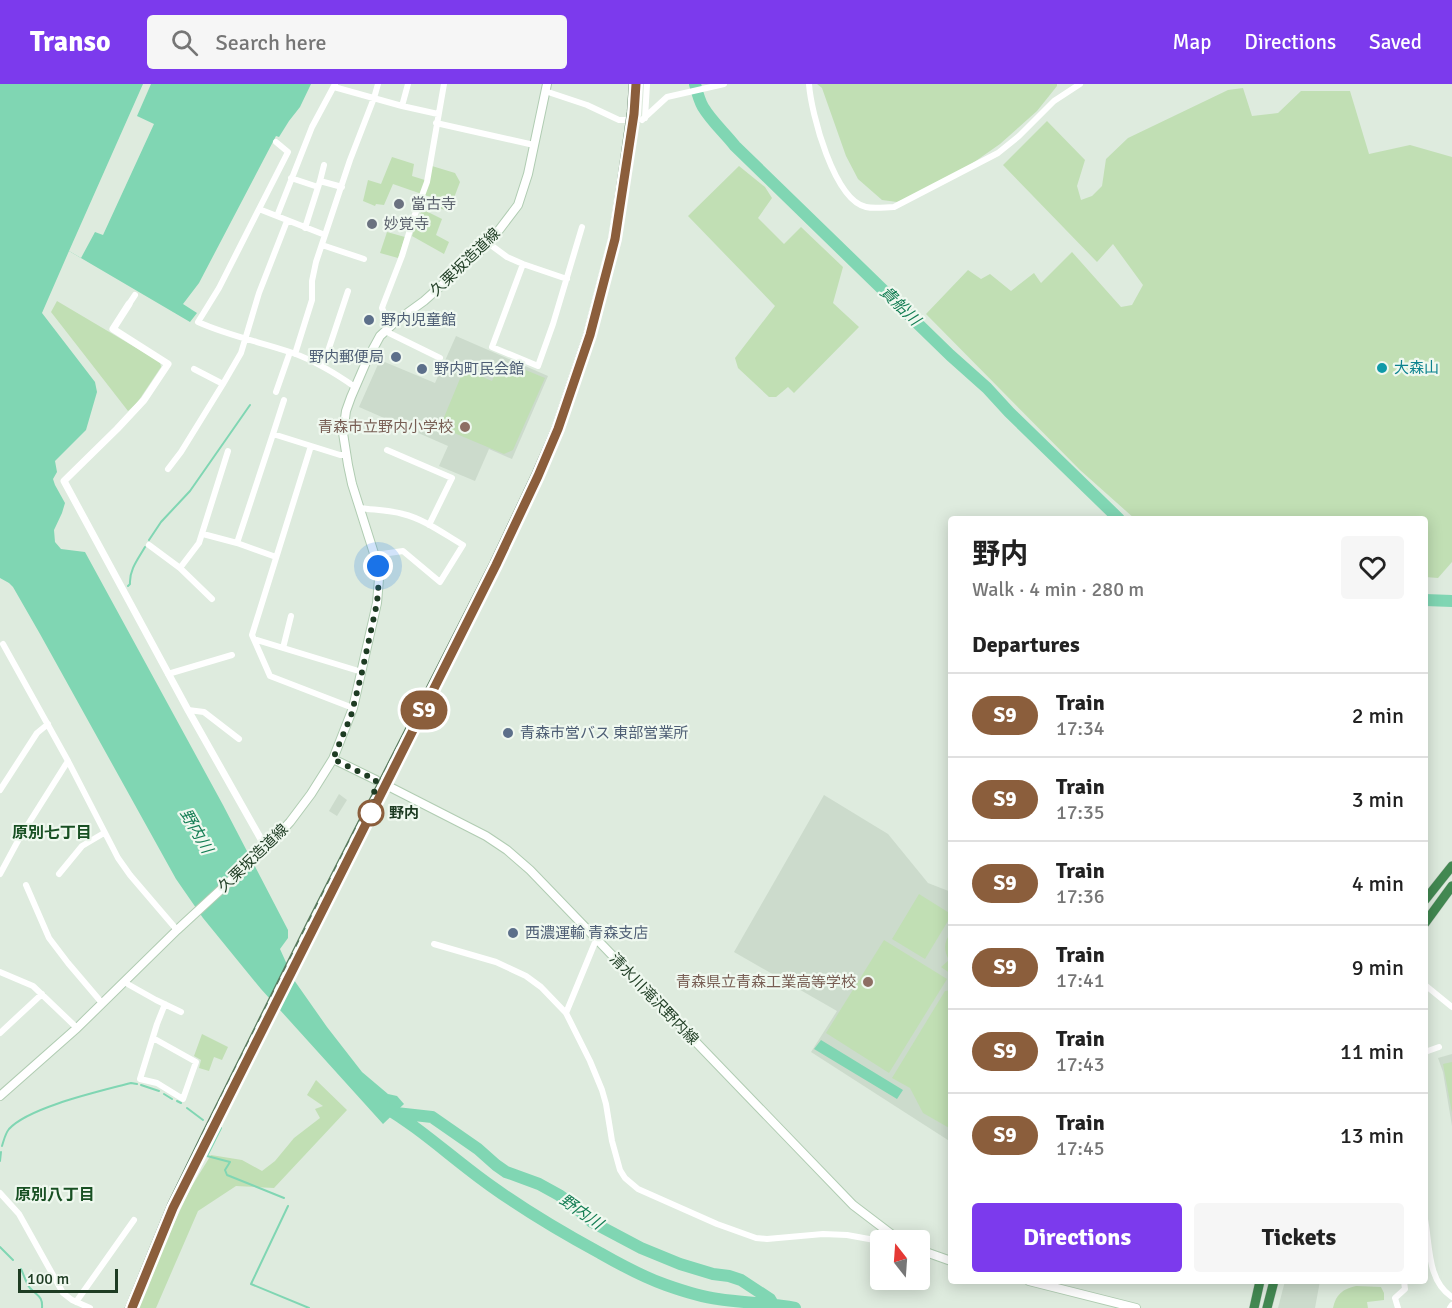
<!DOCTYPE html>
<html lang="en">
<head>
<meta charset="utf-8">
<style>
	body { margin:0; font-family:Signika,"Noto Sans JP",sans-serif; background:#f6f6f6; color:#222; height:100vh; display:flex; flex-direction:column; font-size:22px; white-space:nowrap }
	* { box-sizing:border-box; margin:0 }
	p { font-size:20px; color:#767676 }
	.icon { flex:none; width:33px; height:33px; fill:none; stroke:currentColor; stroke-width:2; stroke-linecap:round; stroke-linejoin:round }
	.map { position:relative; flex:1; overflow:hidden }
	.side { position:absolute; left:948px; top:432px; width:480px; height:768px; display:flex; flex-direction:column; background:#fff; border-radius:6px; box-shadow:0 3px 15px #0003 }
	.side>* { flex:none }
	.badge { padding:0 12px; border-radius:20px; font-size:21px; line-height:39px }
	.needle { width:39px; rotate:343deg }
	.controls { position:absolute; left:870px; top:1146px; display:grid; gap:12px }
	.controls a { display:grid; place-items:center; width:60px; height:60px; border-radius:6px; background:#fff; box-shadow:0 3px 15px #0003; font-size:30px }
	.scale { position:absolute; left:18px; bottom:15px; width:100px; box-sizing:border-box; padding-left:6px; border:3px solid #1e3c23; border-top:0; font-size:16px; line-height:21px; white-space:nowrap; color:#1e3c23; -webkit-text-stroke:4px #eff8ef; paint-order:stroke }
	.you { position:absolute; width:30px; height:30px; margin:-15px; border:4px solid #fff; border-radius:50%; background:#1a73e8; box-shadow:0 0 0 9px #1a73e833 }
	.map>.badge { position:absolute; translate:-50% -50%; box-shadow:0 0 0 3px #fff }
	h2 { padding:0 24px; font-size:22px; line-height:54px }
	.round { display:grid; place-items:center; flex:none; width:63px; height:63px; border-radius:6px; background:#f6f6f6 }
	.overview { display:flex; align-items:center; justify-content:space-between; height:102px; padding:0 24px }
	h1 { font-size:28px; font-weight:700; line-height:45px }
	.action { display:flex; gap:12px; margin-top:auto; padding:12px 24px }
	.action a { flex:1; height:69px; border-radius:6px; background:#7c3aed; color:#fff; font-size:24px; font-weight:700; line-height:69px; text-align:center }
	.action a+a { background:#f6f6f6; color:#222 }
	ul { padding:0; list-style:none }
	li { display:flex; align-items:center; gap:18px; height:84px; padding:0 24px; border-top:2px solid #e0e0e0 }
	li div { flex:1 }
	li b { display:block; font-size:22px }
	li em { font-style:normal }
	li .badge { min-width:66px; font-weight:700; text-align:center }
	header { display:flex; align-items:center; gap:36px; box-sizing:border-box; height:84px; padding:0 30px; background:#7c3aed; color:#fff }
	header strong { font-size:28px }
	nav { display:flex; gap:33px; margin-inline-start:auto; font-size:21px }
	.search { width:420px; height:54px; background:#f6f6f6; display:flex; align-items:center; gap:15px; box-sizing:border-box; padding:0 21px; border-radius:6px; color:#767676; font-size:22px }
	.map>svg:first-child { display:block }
	.built { fill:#ccdbcc }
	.green { fill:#c1dfb4 }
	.water { fill:#80d6b3 }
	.pier { fill:#deebde }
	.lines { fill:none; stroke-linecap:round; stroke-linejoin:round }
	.stream { stroke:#80d6b3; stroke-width:2 }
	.river { stroke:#80d6b3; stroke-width:12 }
	.minor-tunnel { stroke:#b8c8b9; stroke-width:6; stroke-dasharray:6 3; stroke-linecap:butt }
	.secondary-casing { stroke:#b0ccb2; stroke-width:10 }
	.trunk-casing { stroke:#c0c8c1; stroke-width:10 }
	.minor { stroke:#fff; stroke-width:6 }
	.tertiary { stroke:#fff; stroke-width:7 }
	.secondary { stroke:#fff; stroke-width:8 }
	.trunk { stroke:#428851; stroke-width:9 }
	.rail-casing { stroke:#58795d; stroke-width:4.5 }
	.rail { stroke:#eff8ef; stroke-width:2; stroke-dasharray:7; stroke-linecap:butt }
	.line-casing { stroke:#fff; stroke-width:14 }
	.line { stroke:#8b5e3c; stroke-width:9 }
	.walk { stroke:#1e3c23; stroke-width:6; stroke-dasharray:0 10.8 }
	.worship-dot { fill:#6b7280; stroke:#eff8ef; stroke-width:2 }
	.service-dot { fill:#5c6f8a; stroke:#eff8ef; stroke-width:2 }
	.culture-dot { fill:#0f9aa8; stroke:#eff8ef; stroke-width:2 }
	.education-dot { fill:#8d6e63; stroke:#eff8ef; stroke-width:2 }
	.stop-dot { fill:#fff; stroke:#8b5e3c; stroke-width:3 }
	.labels { text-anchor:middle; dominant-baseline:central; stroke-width:4.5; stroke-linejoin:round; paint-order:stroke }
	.worship-label { font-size:15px; fill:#5b616d; stroke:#eff8ef; text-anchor:start }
	.street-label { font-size:15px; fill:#1e3c23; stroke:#eff8ef }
	.service-label { font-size:15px; fill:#4e5e75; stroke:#eff8ef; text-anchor:start }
	.culture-label { font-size:15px; fill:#0d838f; stroke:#eff8ef; text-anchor:start }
	.education-label { font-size:15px; fill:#785e54; stroke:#eff8ef; text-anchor:end }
	.stop-label { font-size:15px; font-weight:bold; fill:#1e3c23; stroke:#eff8ef; text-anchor:start }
	.water-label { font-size:16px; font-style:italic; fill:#137d53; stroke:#eff8ef }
	.neighbourhood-label { font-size:16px; font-weight:bold; fill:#185023; stroke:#eff8ef }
</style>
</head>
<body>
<header>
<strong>Transo</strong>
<div class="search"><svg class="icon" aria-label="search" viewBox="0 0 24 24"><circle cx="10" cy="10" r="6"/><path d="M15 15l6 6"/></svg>Search here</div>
<nav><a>Map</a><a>Directions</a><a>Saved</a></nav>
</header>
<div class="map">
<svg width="1452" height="1224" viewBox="0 0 1452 1224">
	<rect width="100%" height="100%" fill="#deebde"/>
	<path class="built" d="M456,252L548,292L512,375L489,365L475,397L439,382L448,362L359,323L380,276L435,299Z
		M339,710L347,716L337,732L329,727Z
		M824,711L888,750L928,799L951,808V1058L811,968L837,927L734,868Z
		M1452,970V1042L1443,988L1438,974Z
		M1285,1197H1320L1315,1224H1278Z"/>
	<path class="green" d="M817,0H1057V2L1037,27L1000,60L960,88L917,110L897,118L882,116L858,95L846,72L822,4Z
		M1243,4L1252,32L1278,29L1301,7H1350L1369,70L1410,61L1452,73V478L1438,494L1425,493V435H1135L1080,386L926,230L968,186L981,195L990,190L1011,207L1034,189L1041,199L1072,168L1121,223L1132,221L1143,201L1113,160L1097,178L1003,81L1047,37L1085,76L1077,102L1081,116L1092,112L1102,102L1106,75L1128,54L1228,6Z
		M392,73L414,80L412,92L428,97L432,82L455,89L460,98L449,127L434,123L436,115L393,100L384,121L376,120L375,122L363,117L368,96L381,100Z
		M739,82L765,103L772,114L758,134L784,160L801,143L843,183L833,219L859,243L794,309L788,303L776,313H769L738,284L735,274L775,222L688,132Z
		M422,125L442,135L436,151L449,158L444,170L412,152Z
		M387,148L405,153L398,174L380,169Z
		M57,217L160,278L161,283L137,319L128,327L51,228Z
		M501,276L545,294L513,366L504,370L440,343L464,285L492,297Z
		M919,810L951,830V832L925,875L892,855Z
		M951,848V890L941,883L949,876C943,865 944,858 951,848Z
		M884,856L947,895L889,989L826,949Z
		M951,906V1045L923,1029L910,1004L892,994L945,907Z
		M202,950L228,963L222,976L214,973L209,987L199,984L201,976L194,972Z
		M1452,978V1029L1443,980Z
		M316,996L347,1026L274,1104L236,1102L198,1127L156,1224H139L165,1159L190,1105L211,1071L242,1076L262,1087L275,1077L294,1054L320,1034L315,1025L323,1022L307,1011Z
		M1356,1202L1381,1203L1384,1209V1216L1367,1218L1368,1224H1333C1336,1210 1343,1205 1356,1202Z"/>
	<path class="water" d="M0,0H311L300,23L289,37L279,53L276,52L199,199L183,220L197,229L190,238L69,167L42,229L95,298L97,308L86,346L55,377L57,388L53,395L55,401L65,419L62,429L54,446L55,458L61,465L85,468L223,721L288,846V854L280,865L294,896L327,943L362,988L388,1010L397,1012L404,1020L383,1040L261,905L203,834L176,795L40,550L13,503L9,499L0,494Z
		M821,956L903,1006L897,1015L814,965Z"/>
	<path class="pier" d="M143,0H151L137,32L154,40L103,151L95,148L81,174L69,167Z"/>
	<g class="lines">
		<path class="stream" d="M149,456L161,438L190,407L250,321
			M128,502L130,500C129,486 138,475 145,463
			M141,1001L159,1007
			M164,1010L172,1015
			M177,1017L181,1019
			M187,1024L203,1036
			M216,1042L221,1044L207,1072L230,1078L225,1086L227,1091L284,1114
			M2,1062C4,1056 5,1050 9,1045C29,1023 101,1007 131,999L137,1000
			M0,1077L1,1068
			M288,1122L251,1200L309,1224
			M0,1163L13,1176
			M21,1185C24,1191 26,1199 30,1204C37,1212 43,1212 42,1224"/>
		<path class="river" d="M695,0C697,8 699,16 703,23C712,38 725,49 735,62L950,271L987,304L1009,328L1119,435
			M1425,516L1452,517
			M381,1021C421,1044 454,1076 491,1102C526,1127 563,1149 600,1169C621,1181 643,1193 666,1201C683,1207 701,1213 718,1215C744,1219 770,1219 795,1224
			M396,1029L432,1033L478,1065L496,1081L506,1088L539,1100L559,1111L573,1121L592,1138L641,1164L680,1180L713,1190L729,1192L741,1196L770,1215L773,1220"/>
		<path class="minor-tunnel" d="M625,36H642"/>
		<defs>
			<path id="secondary" d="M333,675L376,696
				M388,702L486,752L507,766L530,786L853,1121L899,1156
				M0,1012L77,944L177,846L266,764L290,738L311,710L333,675L353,624L377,519L379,495L378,482L352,400L348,381L343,349L346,327L351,313L367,276L380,252L395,238L424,217L481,166L493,154L518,121L528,90L547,0
				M920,1166L951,1177
				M1029,1197L1136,1224"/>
			<path id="trunk" d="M1425,816L1452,782
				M1425,839L1452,802
				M1254,1224L1260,1197
				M1267,1224L1274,1197"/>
		</defs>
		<use href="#secondary" class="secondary-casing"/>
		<use href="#trunk" class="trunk-casing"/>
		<path class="minor" d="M809,0C811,29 834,116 866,123C875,125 886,123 894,123L998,69L1019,52L1054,17L1080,0
			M334,3L402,22L438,30
			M545,7L587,21L619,36H625
			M402,22L408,0
			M645,34L647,0
			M642,36L667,13L724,0
			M436,39L534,61
			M291,94L318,103
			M320,97L324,81
			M259,125L288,68L276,58
			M277,132L312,43L335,0
			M305,144L320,97L342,103
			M325,151L259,125L219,204L198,238C229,252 261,258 293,269C315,277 335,289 355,303
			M488,159L507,173L523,180L567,195
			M322,161L364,175
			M523,180L492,263L538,282L553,240L582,143
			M129,220L135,211
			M390,242L382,224L383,221L402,172L414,133L427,98L444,0
			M385,247L440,274
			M295,270L312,216V197L316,178L350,76L374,14L378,0
			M323,282L348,207
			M194,285L223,300
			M276,308L290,268
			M273,350L284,316
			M311,362L252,551L270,592L353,624
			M387,366L452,394L429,441
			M168,385L181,368L223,300L241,269L259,209L287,137
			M360,424C374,426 389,426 403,430C424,435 444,450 463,461L440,498L403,467L375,471
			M203,450L237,459L276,473
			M237,459L273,350L340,371H346
			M149,461L180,484L212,515
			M180,484L199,459L228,367
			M254,555L362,588
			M3,560L68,677L118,774L130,791L177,846
			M283,564L291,532
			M168,590L232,571
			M188,626L204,628L239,655
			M0,706L37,649L48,640
			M0,790L20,753L68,677
			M59,790L82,762L104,749
			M26,801L49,854L68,879L102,919
			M434,860L496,878L526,892L541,903L566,929L590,977L602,1006L606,1020L612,1057L620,1086L625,1094L638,1105L717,1140L756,1154L767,1155L823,1150L847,1151L880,1157
			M0,888L33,902L77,944
			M124,898L156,916L181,928
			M1425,901L1452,923
			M566,929L596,856
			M0,949L42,910
			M153,954L196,978L183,1015L157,999L140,995L157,940L165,920
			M1425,968L1439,963
			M0,1109L19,1130L63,1209L72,1216L90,1224
			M1425,1135C1430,1161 1427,1197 1452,1213
			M76,1218L134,1136
			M1398,1224L1395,1214L1405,1205L1404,1197
			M1450,1224L1452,1221"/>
		<path class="tertiary" d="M129,220L113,245L168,280L144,316L117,345L64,397L188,626L266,764"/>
		<use href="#secondary" class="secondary"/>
		<use href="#trunk" class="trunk"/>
		<defs>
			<path id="rail" d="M127,1224L169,1121L204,1049L309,838L492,478L534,389L554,343L586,249L611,154L629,28L631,0"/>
		</defs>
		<use href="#rail" class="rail-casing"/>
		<use href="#rail" class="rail"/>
	</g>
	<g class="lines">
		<defs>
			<path id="line" d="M132,1224L173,1124L496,481L538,392L558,345L590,251L615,155L634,30L636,0"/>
		</defs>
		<use href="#line" class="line-casing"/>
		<use href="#line" class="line"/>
		<path class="walk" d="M371,729L376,696L333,675L351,632L362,588L377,519L379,495L378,482"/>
	</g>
	<g class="worship-dot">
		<circle cx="399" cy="120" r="6"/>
		<circle cx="372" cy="140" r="6"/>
	</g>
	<g class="service-dot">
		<circle cx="369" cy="236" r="6"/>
		<circle cx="396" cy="273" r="6"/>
		<circle cx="422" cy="285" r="6"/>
		<circle cx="508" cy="649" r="6"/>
		<circle cx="513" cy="849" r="6"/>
	</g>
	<circle class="culture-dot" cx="1382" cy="284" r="6"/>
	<g class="education-dot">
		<circle cx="465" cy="343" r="6"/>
		<circle cx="868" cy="898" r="6"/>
	</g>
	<circle class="stop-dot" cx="371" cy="729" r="12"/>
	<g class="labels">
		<g class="worship-label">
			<text x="411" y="120">當古寺</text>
			<text x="384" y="140">妙覚寺</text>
		</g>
		<g class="street-label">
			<text transform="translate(465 178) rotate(-44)">久栗坂造道線</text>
			<text transform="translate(253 774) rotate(-44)">久栗坂造道線</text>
			<text transform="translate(654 915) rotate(46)">清水川滝沢野内線</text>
		</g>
		<g class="service-label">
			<text x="381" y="236">野内児童館</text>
			<text x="384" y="273" text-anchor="end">野内郵便局</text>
			<text x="434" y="285">野内町民会館</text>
			<text x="520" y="649">青森市営バス 東部営業所</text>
			<text x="525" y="849">西濃運輸 青森支店</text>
		</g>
		<g class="culture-label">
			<text x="1394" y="284">大森山</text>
		</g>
		<g class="education-label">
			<text x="453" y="343">青森市立野内小学校</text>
			<text x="856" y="898">青森県立青森工業高等学校</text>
		</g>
		<g class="stop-label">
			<text x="389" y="729">野内</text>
		</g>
		<g class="water-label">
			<text transform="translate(900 222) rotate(44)">貴船川</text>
			<text transform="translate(196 747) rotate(60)">野内川</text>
			<text transform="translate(581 1128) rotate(35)">野内川</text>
		</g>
		<g class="neighbourhood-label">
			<text x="52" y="749">原別七丁目</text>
			<text x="55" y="1111">原別八丁目</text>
		</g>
	</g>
</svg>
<div class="controls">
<a><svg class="needle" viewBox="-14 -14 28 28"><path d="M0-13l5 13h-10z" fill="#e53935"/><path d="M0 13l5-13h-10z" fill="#767676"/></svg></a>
</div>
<div class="scale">100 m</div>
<div class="you" style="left:378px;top:482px"></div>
<b class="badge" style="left:424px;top:626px;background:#8b5e3c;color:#fff">S9</b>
<section class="side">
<div class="overview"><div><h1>野内</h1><p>Walk · 4 min · 280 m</p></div><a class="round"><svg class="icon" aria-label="heart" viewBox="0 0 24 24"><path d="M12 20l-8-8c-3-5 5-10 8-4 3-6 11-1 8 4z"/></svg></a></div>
<h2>Departures</h2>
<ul>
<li><span class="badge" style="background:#8b5e3c;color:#fff">S9</span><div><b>Train</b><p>17:34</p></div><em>2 min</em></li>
<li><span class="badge" style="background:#8b5e3c;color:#fff">S9</span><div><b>Train</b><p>17:35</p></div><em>3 min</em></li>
<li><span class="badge" style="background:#8b5e3c;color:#fff">S9</span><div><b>Train</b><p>17:36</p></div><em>4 min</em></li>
<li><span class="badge" style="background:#8b5e3c;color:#fff">S9</span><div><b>Train</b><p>17:41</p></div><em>9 min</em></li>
<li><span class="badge" style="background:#8b5e3c;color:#fff">S9</span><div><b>Train</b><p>17:43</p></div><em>11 min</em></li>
<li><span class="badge" style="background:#8b5e3c;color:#fff">S9</span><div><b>Train</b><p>17:45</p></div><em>13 min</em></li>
</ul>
<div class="action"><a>Directions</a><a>Tickets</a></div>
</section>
</div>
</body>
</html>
